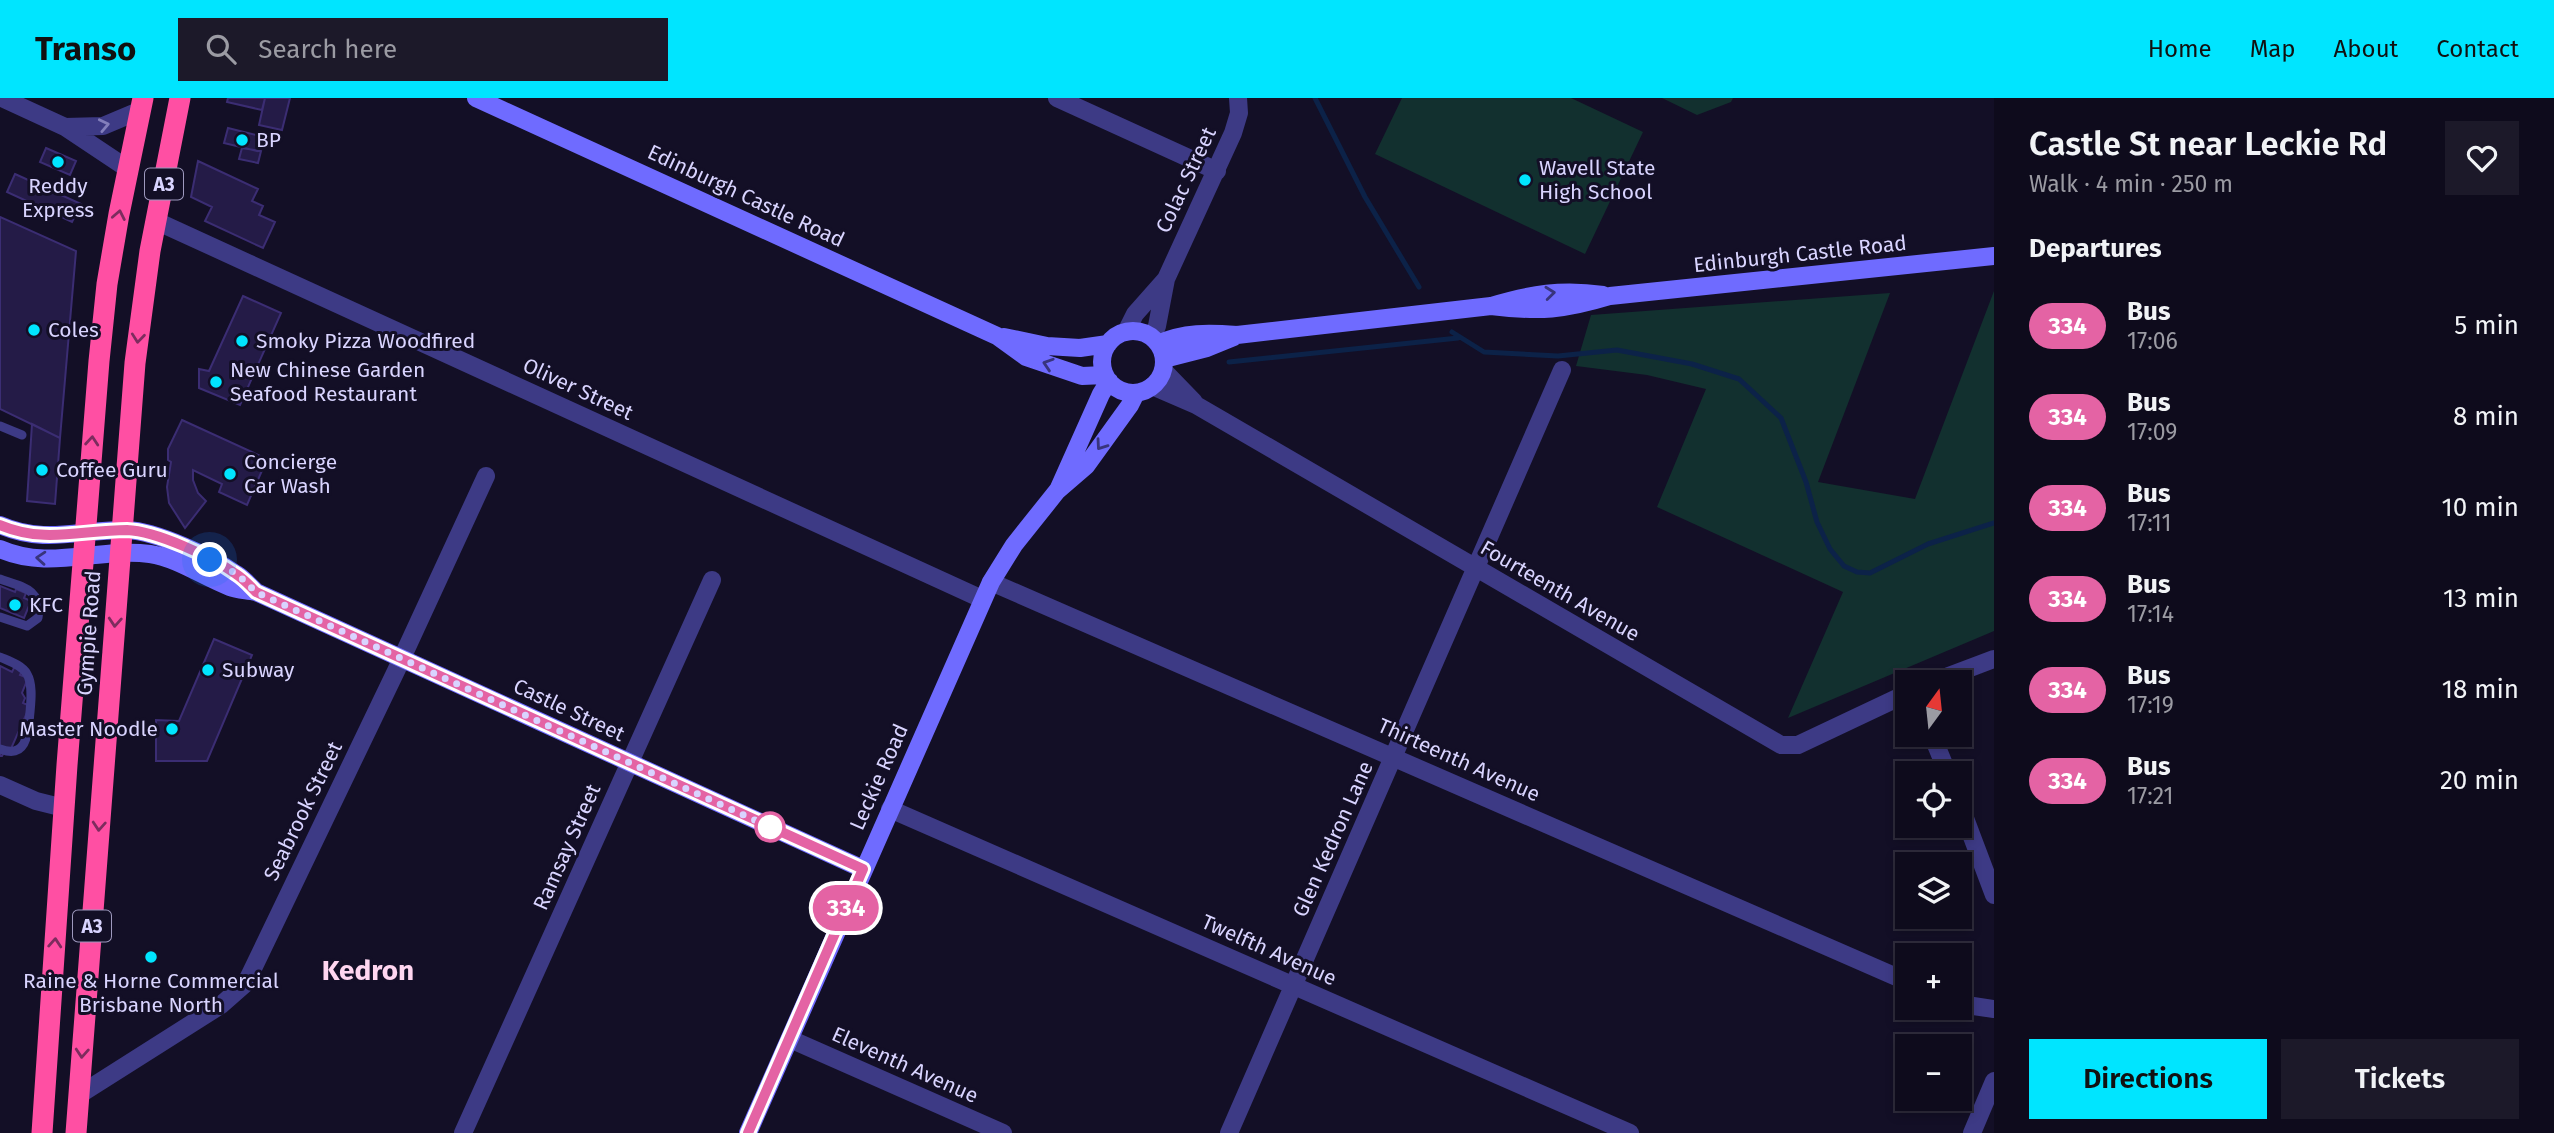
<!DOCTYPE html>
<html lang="en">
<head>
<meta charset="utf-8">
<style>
	body { margin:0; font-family:"Fira Sans",sans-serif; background:#1c1929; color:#f1f3f6; height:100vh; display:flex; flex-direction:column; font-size:26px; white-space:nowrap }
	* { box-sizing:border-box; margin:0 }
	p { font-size:23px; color:#9b9ba3 }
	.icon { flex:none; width:38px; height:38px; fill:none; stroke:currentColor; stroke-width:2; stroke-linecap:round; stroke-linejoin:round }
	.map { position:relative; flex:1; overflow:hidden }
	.drawer { display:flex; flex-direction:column; background:#0e0b1c; width:560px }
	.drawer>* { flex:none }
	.badge { padding:0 14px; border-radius:23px; font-size:24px; line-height:46px }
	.needle { width:46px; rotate:15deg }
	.tools { position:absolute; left:1895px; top:572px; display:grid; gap:14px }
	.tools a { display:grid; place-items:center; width:77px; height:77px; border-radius:0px; background:#0e0b1c; box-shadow:0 4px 10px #0003,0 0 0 2px #2e2b3b; font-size:35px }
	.you { position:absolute; width:35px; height:35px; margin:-18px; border:5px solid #fff; border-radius:50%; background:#1a73e8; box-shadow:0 0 0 10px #1a73e833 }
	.map>.badge { position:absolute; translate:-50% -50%; box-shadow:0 0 0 4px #fff }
	h2 { padding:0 35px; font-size:26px; line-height:63px }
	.round { display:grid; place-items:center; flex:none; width:74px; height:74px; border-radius:0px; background:#1c1929 }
	.headline { display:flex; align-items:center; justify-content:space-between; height:119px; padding:0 35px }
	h1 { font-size:33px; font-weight:600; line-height:52px }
	.cta { display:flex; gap:14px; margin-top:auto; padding:14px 35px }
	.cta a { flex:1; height:80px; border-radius:0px; background:#00e5ff; color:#111; font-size:28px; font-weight:600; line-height:80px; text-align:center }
	.cta a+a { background:#1c1929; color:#f1f3f6 }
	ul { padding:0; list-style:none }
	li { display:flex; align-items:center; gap:21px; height:91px; padding:0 35px }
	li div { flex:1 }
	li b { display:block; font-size:26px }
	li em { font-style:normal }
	li .badge { min-width:77px; font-weight:700; text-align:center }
	header { display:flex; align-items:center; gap:42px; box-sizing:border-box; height:98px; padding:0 35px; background:#00e5ff; color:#111 }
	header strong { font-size:33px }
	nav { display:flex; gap:38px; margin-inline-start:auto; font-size:24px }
	.search { width:490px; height:63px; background:#1c1929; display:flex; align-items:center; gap:18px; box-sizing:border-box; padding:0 24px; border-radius:0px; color:#9b9ba3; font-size:26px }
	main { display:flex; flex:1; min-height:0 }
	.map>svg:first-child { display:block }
	.green { fill:#12302f }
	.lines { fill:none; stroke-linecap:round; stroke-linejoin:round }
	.stream { stroke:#0c2248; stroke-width:5 }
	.building { fill:#241b47; stroke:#3b2d73; stroke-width:2 }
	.lane { stroke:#3d3a85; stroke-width:9 }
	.street { stroke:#3d3a85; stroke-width:18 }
	.secondary { stroke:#6f6bff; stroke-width:18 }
	.highway { stroke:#ff4fa3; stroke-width:21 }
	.oneway { stroke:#837fbc }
	.oneway2 { stroke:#7d2c5e }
	.oneway3 { stroke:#38347d }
	.line-casing { stroke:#fff; stroke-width:16 }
	.line { stroke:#e463a4; stroke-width:10 }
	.walk { stroke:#d9d4ff; stroke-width:7; stroke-dasharray:0 12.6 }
	.poi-dot { fill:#00e5ff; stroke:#130f26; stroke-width:2.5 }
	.stop-dot { fill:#fff; stroke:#e463a4; stroke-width:3.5 }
	.labels { text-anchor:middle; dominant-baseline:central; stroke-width:6; stroke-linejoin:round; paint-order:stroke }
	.shield { fill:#130f26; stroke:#9e99be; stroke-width:2 }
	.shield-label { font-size:19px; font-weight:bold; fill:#d9d4ff }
	.poi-label { font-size:21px; fill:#d9d4ff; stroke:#130f26; text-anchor:start }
	.street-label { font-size:21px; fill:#d9d4ff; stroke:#130f26 }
	.district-label { font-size:28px; font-weight:bold; fill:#ffd6f0; stroke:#130f26 }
</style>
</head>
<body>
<header>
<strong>Transo</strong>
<div class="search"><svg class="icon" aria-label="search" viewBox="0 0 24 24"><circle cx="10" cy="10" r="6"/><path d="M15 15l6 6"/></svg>Search here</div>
<nav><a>Home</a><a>Map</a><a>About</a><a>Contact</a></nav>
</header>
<main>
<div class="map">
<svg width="1994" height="1035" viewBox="0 0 1994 1035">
	<rect width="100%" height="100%" fill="#130f26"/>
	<path class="green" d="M1402,0H1571L1643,34L1585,156L1375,56Z
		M1662,0H1733L1731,4L1697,17Z
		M1994,193V533L1788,620L1843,494L1657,409L1706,291L1647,277L1576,268L1591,217L1890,195L1818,384L1915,401Z"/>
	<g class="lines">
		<path class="stream" d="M1315,0L1365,99L1419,189
			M1452,234L1484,254L1558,258L1617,252L1692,266L1739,281L1781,320L1806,384L1817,424L1830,451L1844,468L1857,474L1870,475L1928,446L1994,425
			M1229,264L1458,240"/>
	</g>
	<path class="building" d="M228,0H265L262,12L227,4Z
		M265,0H290L282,32L259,27Z
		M228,30L260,38L257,53L224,45Z
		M46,50L76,63L70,77L40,64Z
		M242,50L261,53L258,65L239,61Z
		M198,63L258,91L252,103L263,108L259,117L275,124L263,150L205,123L212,109L191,99Z
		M15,76L81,106L72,124L7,94Z
		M0,119L76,153L60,340L0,311Z
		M243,198L281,215L240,307L199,290V271L209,273Z
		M182,322L267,361L247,407L219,394L222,386L193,372V382L198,395L206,403L185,430L169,405L167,389L171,364L168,362V351Z
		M32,326L60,340L55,406L27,403Z
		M0,488L15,494L16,491L26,495L24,500L31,503L24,520L0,510Z
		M214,541L252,557L207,663H156V622L179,623Z
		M0,568L12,574L15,568L23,571L20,577L28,580L22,595L25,600L23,605L30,608L10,653L6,651L2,658H0Z"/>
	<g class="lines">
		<path class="lane" d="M0,328L22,337
			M0,481C23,489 42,491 38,520L27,528L0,519
			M0,559C9,563 22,567 27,576C33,586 31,603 30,614C28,633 28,662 0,651"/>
		<path class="street" d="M2,0L65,29L128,71
			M1057,0L1217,73
			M65,29L103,28L141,12
			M156,123L982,501
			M1126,234L1135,216L1166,181
			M1152,239L1157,228L1166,181L1233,35L1239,15L1238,0
			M1163,272L1194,304
			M1152,288L1196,307L1781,647H1798L1908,595
			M991,484L1908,884
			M1933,584L1994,561
			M1932,637L1948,676
			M0,687L36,703L64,710
			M1960,707L1994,797
			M890,711L1630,1035
			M1960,906L1994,911
			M790,941L1003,1035
			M79,997L221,907L246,885L396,573L486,378
			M463,1035L712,482
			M1229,1035L1562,272
			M1972,1035L1994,983"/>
		<path class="secondary" d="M476,0L997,238L1026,259L1082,278L1105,277
			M1491,208C1540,214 1564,212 1610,198L1994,158
			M1102 264a31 31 0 1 1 62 0a31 31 0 1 1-62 0Z
			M1004,239L1047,248L1080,250L1108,246
			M1158,246C1184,234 1209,235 1237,237L1491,208C1531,196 1562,191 1603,197
			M1164,261L1207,250L1234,239
			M1059,390L1101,296L1109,283
			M0,427C45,447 81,431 127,432C156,433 212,459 236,476C244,481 250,488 256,494
			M0,451C49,473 99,449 150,456C177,460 204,479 230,489C238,492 248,492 256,494L863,771
			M748,1035L991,484L1014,447L1057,393L1086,368L1130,307L1136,295"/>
		<path class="highway" d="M42,1035L67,667L99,263L107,186L119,116L143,0
			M76,1035L135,265L150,153L180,0"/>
	</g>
	<defs><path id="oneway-chevron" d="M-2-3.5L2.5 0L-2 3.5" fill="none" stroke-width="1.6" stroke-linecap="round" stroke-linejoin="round" transform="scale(1.75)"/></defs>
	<use class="oneway" href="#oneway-chevron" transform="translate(104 27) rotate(-12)"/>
	<g class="oneway2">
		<use href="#oneway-chevron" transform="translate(119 117) rotate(-79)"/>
		<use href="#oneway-chevron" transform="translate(138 240) rotate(96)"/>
		<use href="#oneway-chevron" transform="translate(92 343) rotate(-85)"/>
		<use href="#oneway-chevron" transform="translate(115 524) rotate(94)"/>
		<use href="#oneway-chevron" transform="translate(99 728) rotate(94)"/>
		<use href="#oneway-chevron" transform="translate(55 845) rotate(-86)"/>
		<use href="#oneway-chevron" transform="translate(82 955) rotate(94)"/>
	</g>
	<g class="oneway3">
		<use href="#oneway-chevron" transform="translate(1550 195) rotate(-6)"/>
		<use href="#oneway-chevron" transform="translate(1048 266) rotate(-162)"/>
		<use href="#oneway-chevron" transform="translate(1101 347) rotate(125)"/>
		<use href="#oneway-chevron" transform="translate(41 460) rotate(-176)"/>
	</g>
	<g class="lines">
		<defs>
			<path id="line" d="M0,427C45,446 81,432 127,432C156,433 212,459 236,476C244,481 250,488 256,494L863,771L748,1035"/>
		</defs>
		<use href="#line" class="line-casing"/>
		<use href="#line" class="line"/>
		<path class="walk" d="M210,462L237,476L256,494L770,729"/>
	</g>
	<g class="poi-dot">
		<circle cx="242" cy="42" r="7"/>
		<circle cx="58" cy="64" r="7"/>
		<circle cx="1525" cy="82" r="7"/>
		<circle cx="34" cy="232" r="7"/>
		<circle cx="242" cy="243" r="7"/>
		<circle cx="216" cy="284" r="7"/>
		<circle cx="42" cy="372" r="7"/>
		<circle cx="230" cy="376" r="7"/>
		<circle cx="15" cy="507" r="7"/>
		<circle cx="208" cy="572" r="7"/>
		<circle cx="172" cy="631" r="7"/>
		<circle cx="151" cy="859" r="7"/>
	</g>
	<circle class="stop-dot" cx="770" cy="729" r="14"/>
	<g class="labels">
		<g class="shield">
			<rect x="145" y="70.5" width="38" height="31" rx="5"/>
			<rect x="73" y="812.5" width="38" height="31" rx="5"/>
		</g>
		<g class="shield-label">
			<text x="164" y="86">A3</text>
			<text x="92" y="828">A3</text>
		</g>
		<g class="poi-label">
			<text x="256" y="42">BP</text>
			<text x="1539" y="70">Wavell State<tspan x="1539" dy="24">High School</tspan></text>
			<text x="58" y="88" text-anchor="middle">Reddy<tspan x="58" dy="24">Express</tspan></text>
			<text x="48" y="232">Coles</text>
			<text x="256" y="243">Smoky Pizza Woodfired</text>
			<text x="230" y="272">New Chinese Garden<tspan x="230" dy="24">Seafood Restaurant</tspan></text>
			<text x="244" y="364">Concierge<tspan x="244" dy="24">Car Wash</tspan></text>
			<text x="56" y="372">Coffee Guru</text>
			<text x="29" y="507">KFC</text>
			<text x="222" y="572">Subway</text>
			<text x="158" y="631" text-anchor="end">Master Noodle</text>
			<text x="151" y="883" text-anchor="middle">Raine &amp; Horne Commercial<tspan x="151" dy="24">Brisbane North</tspan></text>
		</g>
		<g class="street-label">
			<text transform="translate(1186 82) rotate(-65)">Colac Street</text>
			<text transform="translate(746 98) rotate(25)">Edinburgh Castle Road</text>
			<text transform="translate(1800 156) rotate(-6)">Edinburgh Castle Road</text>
			<text transform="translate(578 291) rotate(25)">Oliver Street</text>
			<text transform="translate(1560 493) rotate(30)">Fourteenth Avenue</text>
			<text transform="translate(89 535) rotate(-86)">Gympie Road</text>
			<text transform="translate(569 612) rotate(25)">Castle Street</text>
			<text transform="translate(1459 662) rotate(24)">Thirteenth Avenue</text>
			<text transform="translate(879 679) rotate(-66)">Leckie Road</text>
			<text transform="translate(303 713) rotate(-64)">Seabrook Street</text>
			<text transform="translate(1333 741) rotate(-66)">Glen Kedron Lane</text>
			<text transform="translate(567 749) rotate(-66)">Ramsay Street</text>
			<text transform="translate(1269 852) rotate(24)">Twelfth Avenue</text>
			<text transform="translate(905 967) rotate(24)">Eleventh Avenue</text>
		</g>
		<g class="district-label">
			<text x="368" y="872">Kedron</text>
		</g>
	</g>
</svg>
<div class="tools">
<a><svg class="needle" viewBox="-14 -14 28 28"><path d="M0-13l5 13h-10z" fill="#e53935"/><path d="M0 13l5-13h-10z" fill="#9b9ba3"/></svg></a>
<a><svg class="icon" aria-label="locate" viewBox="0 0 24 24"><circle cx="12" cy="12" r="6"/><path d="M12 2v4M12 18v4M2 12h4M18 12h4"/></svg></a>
<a><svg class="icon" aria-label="layers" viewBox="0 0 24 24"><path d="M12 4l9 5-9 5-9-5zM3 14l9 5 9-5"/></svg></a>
<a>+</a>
<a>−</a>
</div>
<div class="you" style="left:210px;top:462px"></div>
<b class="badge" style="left:846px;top:810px;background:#e463a4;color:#fff">334</b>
</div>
<section class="drawer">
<div class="headline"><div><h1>Castle St near Leckie Rd</h1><p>Walk · 4 min · 250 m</p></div><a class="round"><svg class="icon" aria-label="heart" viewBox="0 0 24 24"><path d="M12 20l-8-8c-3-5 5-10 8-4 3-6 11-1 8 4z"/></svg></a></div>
<h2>Departures</h2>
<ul>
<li><span class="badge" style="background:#e463a4;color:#fff">334</span><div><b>Bus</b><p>17:06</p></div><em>5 min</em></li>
<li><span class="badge" style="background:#e463a4;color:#fff">334</span><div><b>Bus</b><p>17:09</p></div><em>8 min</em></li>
<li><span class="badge" style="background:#e463a4;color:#fff">334</span><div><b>Bus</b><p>17:11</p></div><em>10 min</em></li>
<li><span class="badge" style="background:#e463a4;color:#fff">334</span><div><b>Bus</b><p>17:14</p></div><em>13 min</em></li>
<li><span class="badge" style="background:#e463a4;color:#fff">334</span><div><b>Bus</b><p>17:19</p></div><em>18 min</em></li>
<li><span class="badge" style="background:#e463a4;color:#fff">334</span><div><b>Bus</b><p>17:21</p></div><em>20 min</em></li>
</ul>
<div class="cta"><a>Directions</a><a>Tickets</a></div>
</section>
</main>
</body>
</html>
